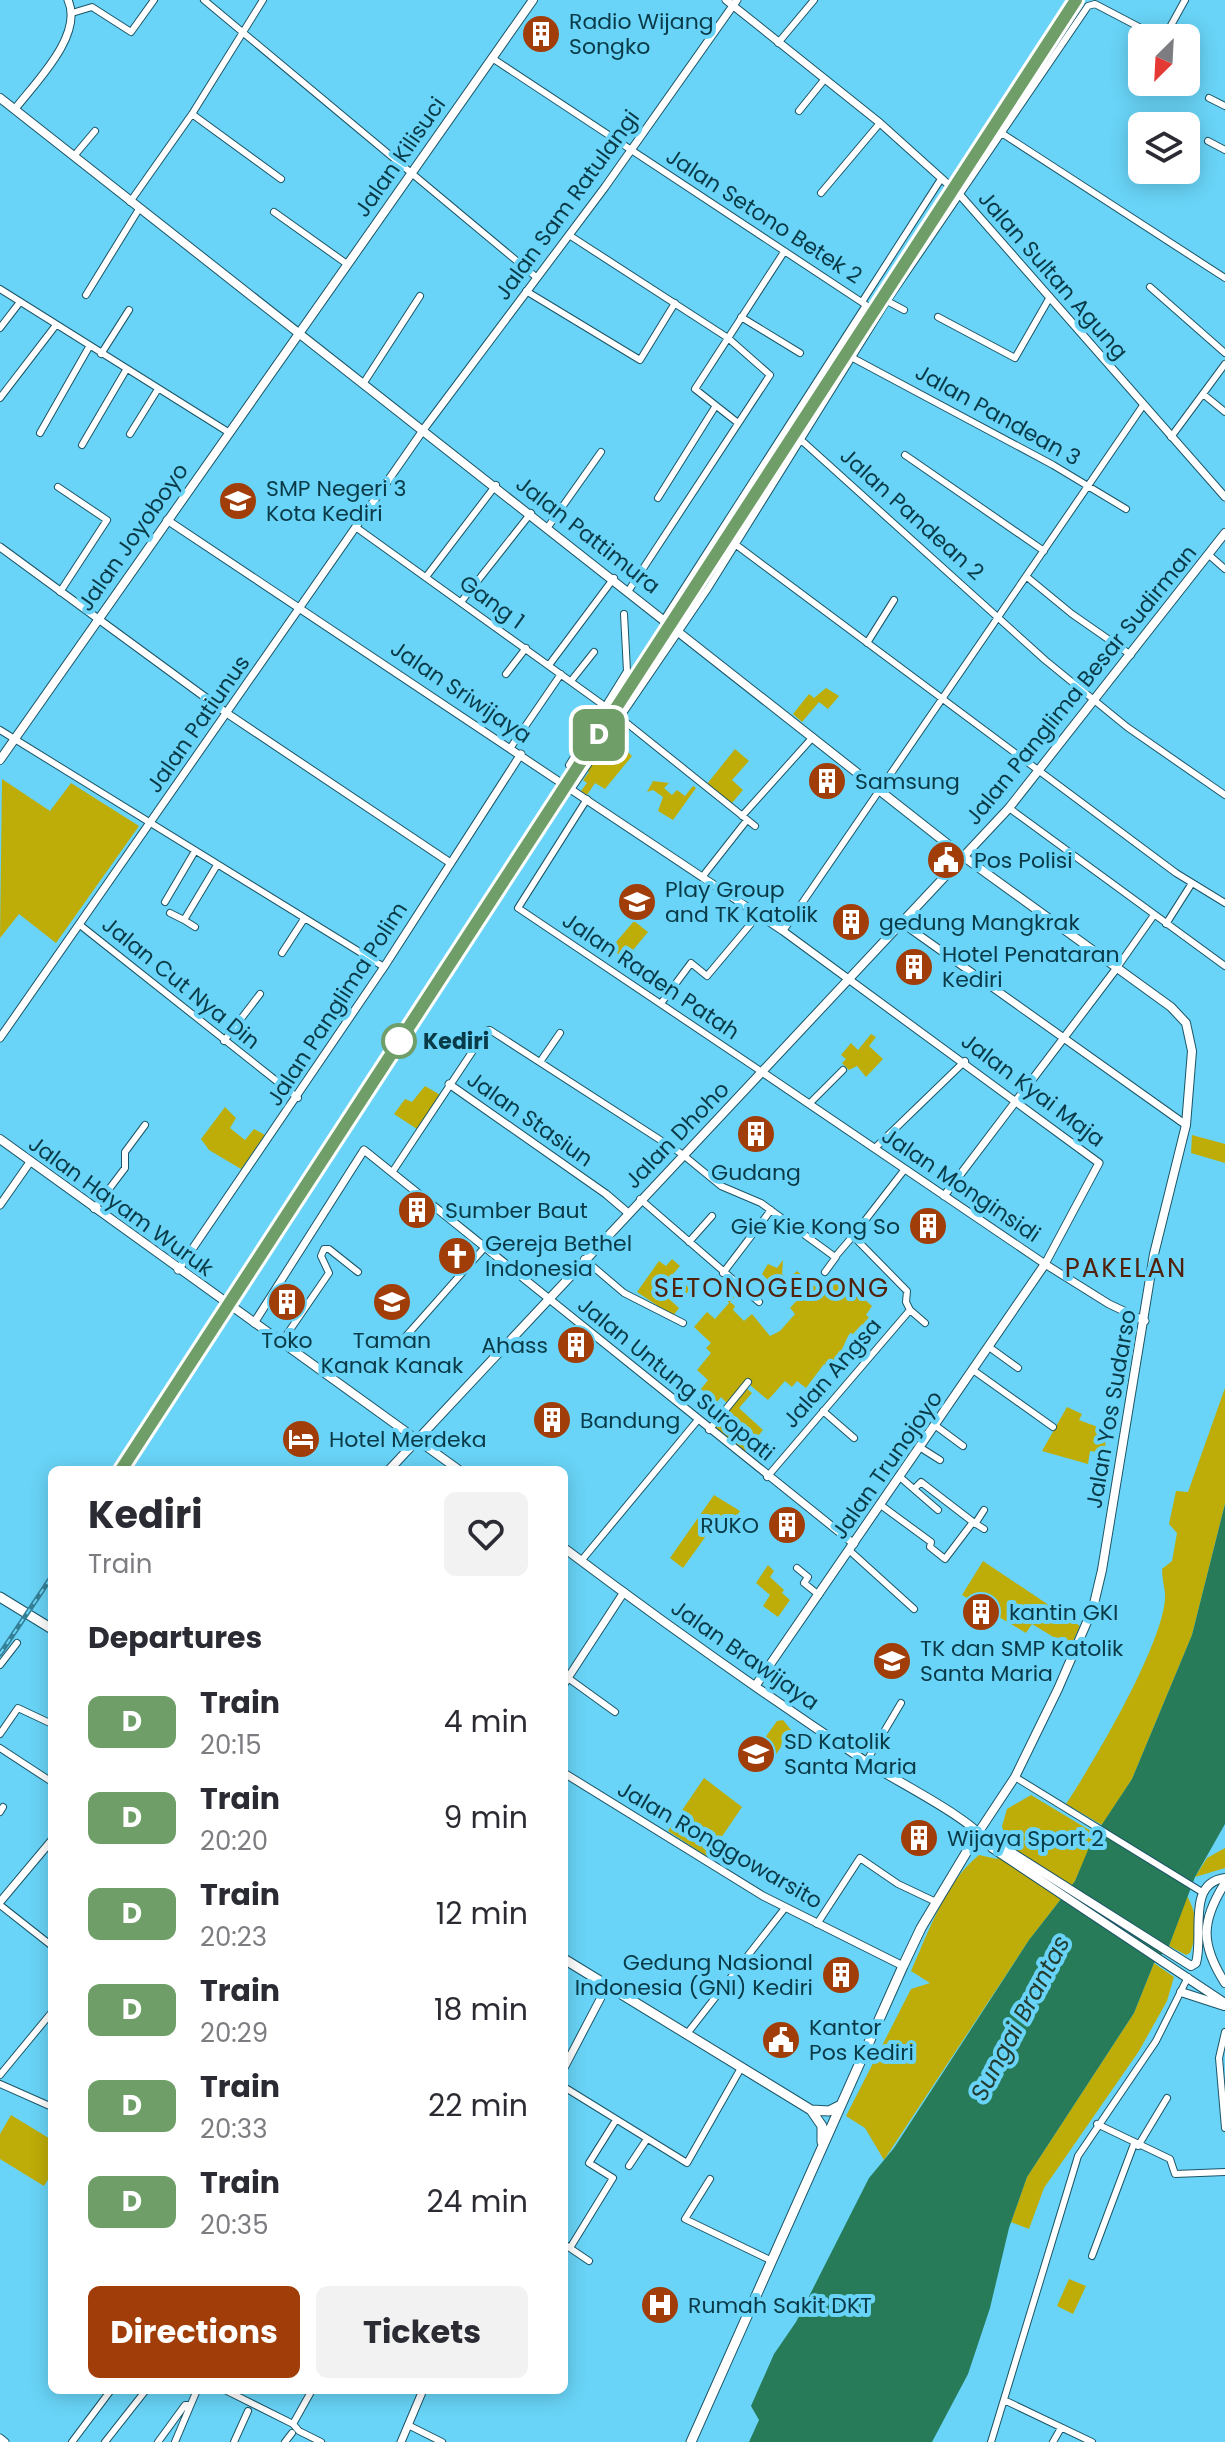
<!DOCTYPE html>
<html lang="en">
<head>
<meta charset="utf-8">
<style>
	body { margin:0; font-family:Poppins,sans-serif; background:#f2f2f3; color:#2b2b33; height:100vh; display:flex; flex-direction:column; font-size:30px; white-space:nowrap }
	* { box-sizing:border-box; margin:0 }
	p { font-size:26px; color:#7c7c81 }
	.icon { flex:none; width:44px; height:44px; fill:none; stroke:currentColor; stroke-width:2; stroke-linecap:round; stroke-linejoin:round }
	.map { position:relative; flex:1; overflow:hidden }
	.panel { position:absolute; left:48px; top:1466px; width:520px; height:928px; display:flex; flex-direction:column; background:#fff; border-radius:12px; box-shadow:0 4px 20px #0003 }
	.panel>* { flex:none }
	.badge { padding:0 16px; border-radius:12px; font-size:28px; line-height:52px }
	.needle { width:52px; rotate:204deg }
	.tools { position:absolute; left:1128px; top:24px; display:grid; gap:16px }
	.tools a { display:grid; place-items:center; width:72px; height:72px; border-radius:12px; background:#fff; box-shadow:0 4px 20px #0003; font-size:40px }
	.map>.badge { position:absolute; translate:-50% -50%; box-shadow:0 0 0 4px #fff }
	h2 { padding:0 40px; font-size:30px; line-height:72px }
	.round { display:grid; place-items:center; flex:none; width:84px; height:84px; border-radius:12px; background:#f2f2f3 }
	.overview { display:flex; align-items:center; justify-content:space-between; height:136px; padding:0 40px }
	h1 { font-size:38px; font-weight:700; line-height:60px }
	.action { display:flex; gap:16px; margin-top:auto; padding:16px 40px }
	.action a { flex:1; height:92px; border-radius:12px; background:#a13d08; color:#fff; font-size:32px; font-weight:700; line-height:92px; text-align:center }
	.action a+a { background:#f2f2f3; color:#2b2b33 }
	ul { padding:0; list-style:none }
	li { display:flex; align-items:center; gap:24px; height:96px; padding:0 40px }
	li div { flex:1 }
	li b { display:block; font-size:30px }
	li em { font-style:normal }
	li .badge { min-width:88px; font-weight:700; text-align:center }
	.map>svg:first-child { display:block }
	.green { fill:#bead08 }
	.water { fill:#277b58 }
	.lines { fill:none; stroke-linecap:round; stroke-linejoin:round }
	.minor-casing { stroke:#1b5567; stroke-width:8 }
	.tertiary-casing { stroke:#1b5567; stroke-width:9 }
	.secondary-casing { stroke:#1b5567; stroke-width:10 }
	.primary-casing { stroke:#1b5567; stroke-width:11 }
	.minor { stroke:#fff; stroke-width:6 }
	.tertiary { stroke:#fff; stroke-width:7 }
	.secondary { stroke:#fff; stroke-width:8 }
	.primary { stroke:#fff; stroke-width:9 }
	.rail-casing { stroke:#348097; stroke-width:5 }
	.rail { stroke:#69d4f7; stroke-width:2; stroke-dasharray:6; stroke-linecap:butt }
	.line-casing { stroke:#fff; stroke-width:18 }
	.line { stroke:#6f9e68; stroke-width:12 }
	.stop-dot { fill:#fff; stroke:#6f9e68; stroke-width:4 }
	.labels { text-anchor:middle; dominant-baseline:central; stroke-width:8; stroke-linejoin:round; paint-order:stroke }
	.poi-label { font-size:22px; fill:#093a48; stroke:#69d4f7; text-anchor:start }
	.street-label { font-size:22px; fill:#093a48; stroke:#69d4f7 }
	.stop-label { font-size:22px; font-weight:bold; fill:#093a48; stroke:#69d4f7; text-anchor:start }
	.water-label { font-size:24px; font-style:italic; fill:#233c30; stroke:#69d4f7 }
	.quarter-label { font-size:26px; letter-spacing:2px; fill:#52210b; stroke:#69d4f7 }
</style>
</head>
<body>
<div class="map">
<svg width="1225" height="2442" viewBox="0 0 1225 2442">
	<rect width="100%" height="100%" fill="#69d4f7"/>
	<path class="green" d="M826,688L839,696L828,709L819,702L802,722L793,714L809,694L814,698Z
		M613,744L620,745L632,756L605,789L595,783L587,795L581,791L587,783L583,780L589,772L585,769L593,757L601,761Z
		M735,749L749,761L732,780L743,790L732,803L707,784Z
		M2,779L50,811L71,783L139,826L56,943L19,914L0,938Z
		M653,781L669,783L664,788L672,795L677,790L685,796L693,786L696,788L673,820L658,811L663,797L653,790L647,792Z
		M634,921L648,932L619,967L615,963L620,956L611,948Z
		M871,1034L876,1037L869,1046L883,1059L866,1077L857,1066L849,1070L842,1063L846,1059L841,1055L851,1043L858,1050Z
		M425,1086L442,1096L420,1131L394,1114L405,1099L412,1102Z
		M225,1107L236,1118L230,1128L245,1140L254,1129L265,1135L241,1169L209,1150L201,1139Z
		M1192,1135L1225,1144V1163L1191,1153Z
		M672,1259L680,1266L673,1274L690,1289L683,1298L672,1290L667,1297L679,1308L673,1316L637,1292L659,1261L666,1266Z
		M783,1260L782,1274L788,1279L797,1271L824,1294L839,1277L872,1306L866,1315L874,1321L868,1329L862,1324L853,1334L850,1333C842,1346 840,1359 831,1370L824,1364L806,1388L797,1381L792,1387L785,1381L768,1400L750,1385L747,1389L752,1393L739,1408L763,1430L745,1452L713,1426L728,1404L721,1397L717,1402L701,1389L708,1380L697,1370L711,1353L706,1348L711,1343L694,1327L707,1312L715,1319L729,1303L716,1285L722,1278L738,1293L730,1302L735,1306L733,1310L744,1321L752,1314L770,1336L780,1331L795,1314L790,1308L802,1295L780,1279L774,1286L762,1274L768,1264L777,1268Z
		M1225,1388V1504L1192,1635L1132,1779L1102,1825L1066,1804C1092,1765 1168,1637 1165,1593C1164,1585 1162,1578 1162,1569L1172,1561L1177,1533L1169,1524L1176,1491L1188,1492Z
		M1067,1407L1082,1414L1079,1420L1103,1429L1101,1437L1106,1441L1104,1453L1090,1451L1088,1464L1042,1451Z
		M714,1495L740,1511L726,1534L711,1529L683,1568L670,1558Z
		M983,1561L1080,1626L1070,1647L1032,1624L1026,1633L962,1595Z
		M768,1565L774,1571L770,1577L784,1590L782,1593L790,1600L778,1617L763,1606L770,1595L756,1583Z
		M783,1720L792,1731L772,1760L757,1749L777,1721Z
		M704,1778L742,1807L708,1857L668,1831Z
		M1031,1795L1096,1834L1075,1881L1029,1940L884,2160L865,2128L846,2116L911,1989L930,1983L911,1971C928,1933 946,1881 979,1855L997,1859L1007,1844L1002,1826L1007,1809Z
		M1225,1848V1868L1195,1877L1207,1858Z
		M1187,1896C1198,1915 1198,1933 1190,1953L1186,1955L1169,1946Z
		M1154,1963L1174,1977L1167,2001L1139,2051L1044,2188L1029,2229L1011,2222L1027,2177L1134,2013Z
		M11,2115L52,2140V2173L44,2186L0,2159V2134Z
		M1069,2279L1086,2286L1073,2314L1057,2306Z"/>
	<path class="water" d="M1225,1504V1824L1195,1877L1169,1946L1154,1963L1134,2013L1027,2177L1009,2228L990,2308L968,2374L932,2442H749L759,2420L751,2406L774,2354L796,2322L869,2178L894,2148L1029,1940L1075,1881L1093,1838L1132,1779L1192,1635Z"/>
	<g class="lines">
		<defs>
			<path id="minor" d="M204,0L536,277
				M72,13L92,7L131,32L154,0
				M1164,38L1185,0
				M778,43L814,0
				M492,58L866,305L665,618
				M1209,98L1225,106
				M799,111L824,80
				M192,114L281,179
				M1003,134L1225,278
				M1208,141L1225,150
				M74,156L95,131
				M821,193L880,123
				M130,202L192,114L263,0
				M274,212L347,264
				M569,235L728,338L770,375L629,590
				M1150,287L1225,353
				M0,289L228,432
				M526,291L640,360L675,303
				M86,295L139,209
				M887,301L904,310
				M862,302L941,179
				M741,317L800,353
				M938,317L1015,358L1050,297
				M0,328L20,302
				M101,354L129,310
				M851,357L1053,465L1126,509
				M363,384L420,296
				M1203,394L1225,412
				M0,398L56,325
				M738,423L695,389L784,252
				M40,433L89,347
				M130,434L158,389
				M1171,437L1225,364
				M800,439L1045,660L1127,727L1225,795
				M82,445L126,370
				M905,455L1044,551
				M58,487L107,520L60,592
				M658,498L715,407
				M548,527L601,452
				M357,528L606,707
				M735,544L1176,873L1225,903
				M1209,555L1225,569
				M426,577L496,485
				M1027,577L1072,614L1131,655
				M461,602L531,513
				M867,643L894,600
				M549,665L614,578
				M506,674L526,648
				M571,681L594,652
				M618,716L755,826
				M0,730L384,967
				M511,747L561,674
				M569,765L627,671L624,614
				M572,788L709,587L887,301L1088,6L1095,4L1160,38
				M587,799L518,908L762,1072
				M1009,808L1225,966
				M742,816L813,737
				M703,876L747,820
				M165,902L195,851
				M170,913L184,920
				M1166,924L1192,883
				M80,925L298,1098
				M195,927L184,920L217,865
				M783,931L1142,407
				M282,953L304,919
				M1116,969L1154,915
				M662,1002L691,963L707,976L759,914
				M224,1041L260,994
				M540,1062L560,1033
				M810,1103L843,1070
				M875,1148L965,1061
				M393,1171L486,1031L490,1030L682,1154L721,1186L761,1203L835,1257L853,1236
				M640,1199L759,1302
				M94,1209L125,1168V1152L145,1125
				M689,1242L712,1216
				M584,1259L624,1293L683,1323
				M825,1272L836,1257
				M723,1273L771,1210
				M910,1310L925,1323
				M281,1343L329,1273L321,1256L324,1249H329L358,1272
				M400,1343L485,1247
				M989,1347L1018,1368
				M973,1370L1053,1427
				M823,1411L854,1438
				M936,1426L963,1446
				M709,1430L748,1382
				M921,1448L940,1460
				M767,1477L910,1310L906,1302L907,1291L853,1236L905,1169
				M901,1478L938,1510
				M882,1506L931,1542L930,1547L945,1559L973,1522L921,1482L915,1488
				M973,1522L984,1529
				M975,1524L984,1510
				M850,1551L914,1609
				M581,1561L697,1421
				M797,1568L808,1577L804,1583L819,1595
				M0,1665L17,1643
				M568,1678L615,1712
				M0,1734L18,1708L52,1724
				M0,1748L52,1782
				M866,1762L901,1703
				M1015,1777L1202,1892
				M0,1812L3,1807
				M0,1905L52,1946
				M817,1924L860,1858L898,1884L936,1902
				M1225,2032L1219,2058L1225,2128
				M686,2035L785,1908
				M0,2075L52,2012
				M0,2084L52,2107
				M564,2087L687,2163L741,2068
				M1097,2124L1170,2159L1175,2174L1225,2172
				M1138,2146L1167,2098
				M629,2166L647,2139
				M710,2179L685,2219L770,2260
				M564,2244L589,2261
				M570,2248L613,2178L589,2163L616,2120
				M1092,2256L1134,2144
				M225,2390L293,2424L299,2431L321,2442
				M1004,2400L1092,2442
				M293,2424L312,2390
				M408,2425L442,2442
				M72,2442L111,2390
				M105,2442L146,2390
				M158,2442L185,2405H189
				M175,2442L197,2390
				M234,2442L248,2411
				M285,2442L292,2433
				M991,2442L1078,2156L1156,2041L1188,1977
				M1053,2442L1061,2428"/>
			<path id="tertiary" d="M726,0L880,123L960,195L1225,497
				M15,109C35,83 84,35 68,0
				M167,520L783,931L1099,1163L1045,1264
				M0,547L228,714L449,862
				M902,923L1186,1125
				M0,1038L426,426L605,187L737,0
				M762,1072L1045,1264L1109,1304L1145,1321
				M449,1084L606,1194L627,1212
				M944,1196L1116,969
				M0,1205L30,1162
				M178,1270L384,967L521,754
				M254,1323L364,1150L854,1544
				M564,1684L624,1592
				M564,1773L763,1896L903,1966
				M0,1902L52,1840
				M564,2068L607,1986
				M0,2438L5,2442
				M401,2442L423,2390"/>
			<path id="secondary" d="M0,98L964,857L1171,1007L1186,1023L1192,1051L1186,1125L1154,1254L1102,1570L1093,1608L1058,1689L1015,1777L978,1833
				M0,760L533,0
				M0,1139L459,1470
				M389,1470L1009,808L1225,533
				M564,1548C661,1621 761,1692 862,1759C894,1781 974,1818 992,1848L1225,2003
				M756,1685L1045,1264
				M987,1840L995,1842L1191,1966L1196,1963C1204,1935 1186,1883 1225,1878
				M1225,1883C1201,1921 1200,1944 1225,1983
				M1181,1992L1224,2006"/>
			<path id="primary" d="M0,1597L52,1629
				M564,1959L811,2110L822,2126V2142
				M811,2110L829,2111L841,2105
				M691,2442L903,1966L921,1928L978,1833"/>
		</defs>
		<use href="#minor" class="minor-casing"/>
		<use href="#tertiary" class="tertiary-casing"/>
		<use href="#secondary" class="secondary-casing"/>
		<use href="#primary" class="primary-casing"/>
		<use href="#minor" class="minor"/>
		<use href="#tertiary" class="tertiary"/>
		<use href="#secondary" class="secondary"/>
		<use href="#primary" class="primary"/>
		<defs>
			<path id="rail" d="M444,972L1076,0
				M121,1470L328,1150
				M0,1654L52,1576"/>
		</defs>
		<use href="#rail" class="rail-casing"/>
		<use href="#rail" class="rail"/>
	</g>
	<g class="lines">
		<defs>
			<path id="line" d="M121,1470L1076,0"/>
		</defs>
		<use href="#line" class="line-casing"/>
		<use href="#line" class="line"/>
	</g>
	<defs>
		<symbol id="building-disc" viewBox="-11 -11 22 22"><circle r="9.5" fill="#a13d08" stroke="#69d4f7"/><path d="M-4-6H4V6H1V3H-1V6H-4ZM-2.5-4.3h1.7v1.8h-1.7ZM.8-4.3h1.7v1.8H.8ZM-2.5-1h1.7V.8h-1.7ZM.8-1h1.7V.8H.8Z" fill="#fff"/></symbol>
		<symbol id="school-disc" viewBox="-11 -11 22 22"><circle r="9.5" fill="#a13d08" stroke="#69d4f7"/><path d="M0-5L7-2L0 1L-7-2ZM-4 1L0 2.5L4 1V4Q0 6-4 4Z" fill="#fff"/></symbol>
		<symbol id="civic-disc" viewBox="-11 -11 22 22"><circle r="9.5" fill="#a13d08" stroke="#69d4f7"/><path d="M-.6-6.5H3V-4.5H.6V-3L4-1V1h2V6H-6V1h2V-1L-.6-3ZM-1.2 2.5V6h2.4V2.5Z" fill="#fff"/></symbol>
		<symbol id="church-disc" viewBox="-11 -11 22 22"><circle r="9.5" fill="#a13d08" stroke="#69d4f7"/><path d="M-1.2-6h2.4v3.5h3.3v2.4h-3.3V6h-2.4V-.1h-3.3v-2.4h3.3Z" fill="#fff"/></symbol>
		<symbol id="hotel-disc" viewBox="-11 -11 22 22"><circle r="9.5" fill="#a13d08" stroke="#69d4f7"/><path d="M-6-4.5h1.5V1H6V5H4.5V3h-9V5H-6ZM-4 0a1.8 1.8 0 1 1 3.6 0ZM.5 0V-2.5h3Q6-2.5 6 0Z" fill="#fff"/></symbol>
		<symbol id="hospital-disc" viewBox="-11 -11 22 22"><circle r="9.5" fill="#a13d08" stroke="#69d4f7"/><path d="M-5-5h3v3.5h4V-5h3V5h-3V1.5h-4V5h-3Z" fill="#fff"/></symbol>
	</defs>
	<g fill-rule="evenodd">
		<use href="#building-disc" x="519" y="12" width="44" height="44"/>
		<use href="#school-disc" x="216" y="479" width="44" height="44"/>
		<use href="#building-disc" x="805" y="759" width="44" height="44"/>
		<use href="#civic-disc" x="924" y="838" width="44" height="44"/>
		<use href="#school-disc" x="615" y="880" width="44" height="44"/>
		<use href="#building-disc" x="829" y="900" width="44" height="44"/>
		<use href="#building-disc" x="892" y="945" width="44" height="44"/>
		<use href="#building-disc" x="734" y="1112" width="44" height="44"/>
		<use href="#building-disc" x="395" y="1188" width="44" height="44"/>
		<use href="#building-disc" x="906" y="1204" width="44" height="44"/>
		<use href="#church-disc" x="435" y="1234" width="44" height="44"/>
		<use href="#building-disc" x="265" y="1280" width="44" height="44"/>
		<use href="#school-disc" x="370" y="1280" width="44" height="44"/>
		<use href="#building-disc" x="554" y="1323" width="44" height="44"/>
		<use href="#building-disc" x="530" y="1398" width="44" height="44"/>
		<use href="#hotel-disc" x="279" y="1417" width="44" height="44"/>
		<use href="#building-disc" x="765" y="1503" width="44" height="44"/>
		<use href="#building-disc" x="959" y="1590" width="44" height="44"/>
		<use href="#school-disc" x="870" y="1639" width="44" height="44"/>
		<use href="#school-disc" x="734" y="1732" width="44" height="44"/>
		<use href="#building-disc" x="897" y="1816" width="44" height="44"/>
		<use href="#building-disc" x="819" y="1953" width="44" height="44"/>
		<use href="#civic-disc" x="759" y="2018" width="44" height="44"/>
		<use href="#hospital-disc" x="638" y="2283" width="44" height="44"/>
	</g>
	<circle class="stop-dot" cx="399" cy="1041" r="16"/>
	<g class="labels">
		<g class="poi-label">
			<text x="569" y="21">Radio Wijang<tspan x="569" dy="25">Songko</tspan></text>
			<text x="266" y="488">SMP Negeri 3<tspan x="266" dy="25">Kota Kediri</tspan></text>
			<text x="855" y="781">Samsung</text>
			<text x="974" y="860">Pos Polisi</text>
			<text x="665" y="889">Play Group<tspan x="665" dy="25">and TK Katolik</tspan></text>
			<text x="879" y="922">gedung Mangkrak</text>
			<text x="942" y="954">Hotel Penataran<tspan x="942" dy="25">Kediri</tspan></text>
			<text x="756" y="1172" text-anchor="middle">Gudang</text>
			<text x="445" y="1210">Sumber Baut</text>
			<text x="900" y="1226" text-anchor="end">Gie Kie Kong So</text>
			<text x="485" y="1243">Gereja Bethel<tspan x="485" dy="25">Indonesia</tspan></text>
			<text x="287" y="1340" text-anchor="middle">Toko</text>
			<text x="392" y="1340" text-anchor="middle">Taman<tspan x="392" dy="25">Kanak Kanak</tspan></text>
			<text x="548" y="1345" text-anchor="end">Ahass</text>
			<text x="580" y="1420">Bandung</text>
			<text x="329" y="1439">Hotel Merdeka</text>
			<text x="759" y="1525" text-anchor="end">RUKO</text>
			<text x="1009" y="1612">kantin GKI</text>
			<text x="920" y="1648">TK dan SMP Katolik<tspan x="920" dy="25">Santa Maria</tspan></text>
			<text x="784" y="1741">SD Katolik<tspan x="784" dy="25">Santa Maria</tspan></text>
			<text x="947" y="1838">Wijaya Sport 2</text>
			<text x="813" y="1962" text-anchor="end">Gedung Nasional<tspan x="813" dy="25">Indonesia (GNI) Kediri</tspan></text>
			<text x="809" y="2027">Kantor<tspan x="809" dy="25">Pos Kediri</tspan></text>
			<text x="688" y="2305">Rumah Sakit DKT</text>
		</g>
		<g class="street-label">
			<text transform="translate(400 157) rotate(-55)">Jalan Kilisuci</text>
			<text transform="translate(567 205) rotate(-54)">Jalan Sam Ratulangi</text>
			<text transform="translate(764 216) rotate(33)">Jalan Setono Betek 2</text>
			<text transform="translate(1053 275) rotate(49)">Jalan Sultan Agung</text>
			<text transform="translate(998 415) rotate(29)">Jalan Pandean 3</text>
			<text transform="translate(912 514) rotate(42)">Jalan Pandean 2</text>
			<text transform="translate(588 535) rotate(38)">Jalan Pattimura</text>
			<text transform="translate(133 537) rotate(-55)">Jalan Joyoboyo</text>
			<text transform="translate(492 602) rotate(36)">Gang 1</text>
			<text transform="translate(1081 685) rotate(-51)">Jalan Panglima Besar Sudirman</text>
			<text transform="translate(461 692) rotate(34)">Jalan Sriwijaya</text>
			<text transform="translate(198 724) rotate(-55)">Jalan Patiunus</text>
			<text transform="translate(651 976) rotate(34)">Jalan Raden Patah</text>
			<text transform="translate(181 983) rotate(39)">Jalan Cut Nya Din</text>
			<text transform="translate(337 1004) rotate(-57)">Jalan Panglima Polim</text>
			<text transform="translate(1033 1090) rotate(37)">Jalan Kyai Maja</text>
			<text transform="translate(530 1119) rotate(35)">Jalan Stasiun</text>
			<text transform="translate(677 1135) rotate(-46)">Jalan Dhoho</text>
			<text transform="translate(961 1185) rotate(34)">Jalan Monginsidi</text>
			<text transform="translate(121 1206) rotate(36)">Jalan Hayam Wuruk</text>
			<text transform="translate(832 1373) rotate(-49)">Jalan Angsa</text>
			<text transform="translate(676 1379) rotate(39)">Jalan Untung Suropati</text>
			<text transform="translate(1111 1409) rotate(-80)">Jalan Yos Sudarso</text>
			<text transform="translate(887 1465) rotate(-55)">Jalan Trunojoyo</text>
			<text transform="translate(745 1655) rotate(35)">Jalan Brawijaya</text>
			<text transform="translate(720 1845) rotate(30)">Jalan Ronggowarsito</text>
		</g>
		<g class="stop-label">
			<text x="423" y="1041">Kediri</text>
		</g>
		<g class="water-label">
			<text transform="translate(1020 2018) rotate(-62)">Sungai Brantas</text>
		</g>
		<g class="quarter-label">
			<text x="1126" y="1268">PAKELAN</text>
			<text x="772" y="1288">SETONOGEDONG</text>
		</g>
	</g>
</svg>
<div class="tools">
<a><svg class="needle" viewBox="-14 -14 28 28"><path d="M0-13l5 13h-10z" fill="#e53935"/><path d="M0 13l5-13h-10z" fill="#7c7c81"/></svg></a>
<a><svg class="icon" aria-label="layers" viewBox="0 0 24 24"><path d="M12 4l9 5-9 5-9-5zM3 14l9 5 9-5"/></svg></a>
</div>
<b class="badge" style="left:599px;top:735px;background:#6f9e68;color:#fff">D</b>
<section class="panel">
<div class="overview"><div><h1>Kediri</h1><p>Train</p></div><a class="round"><svg class="icon" aria-label="heart" viewBox="0 0 24 24"><path d="M12 20l-8-8c-3-5 5-10 8-4 3-6 11-1 8 4z"/></svg></a></div>
<h2>Departures</h2>
<ul>
<li><span class="badge" style="background:#6f9e68;color:#fff">D</span><div><b>Train</b><p>20:15</p></div><em>4 min</em></li>
<li><span class="badge" style="background:#6f9e68;color:#fff">D</span><div><b>Train</b><p>20:20</p></div><em>9 min</em></li>
<li><span class="badge" style="background:#6f9e68;color:#fff">D</span><div><b>Train</b><p>20:23</p></div><em>12 min</em></li>
<li><span class="badge" style="background:#6f9e68;color:#fff">D</span><div><b>Train</b><p>20:29</p></div><em>18 min</em></li>
<li><span class="badge" style="background:#6f9e68;color:#fff">D</span><div><b>Train</b><p>20:33</p></div><em>22 min</em></li>
<li><span class="badge" style="background:#6f9e68;color:#fff">D</span><div><b>Train</b><p>20:35</p></div><em>24 min</em></li>
</ul>
<div class="action"><a>Directions</a><a>Tickets</a></div>
</section>
</div>
</body>
</html>
